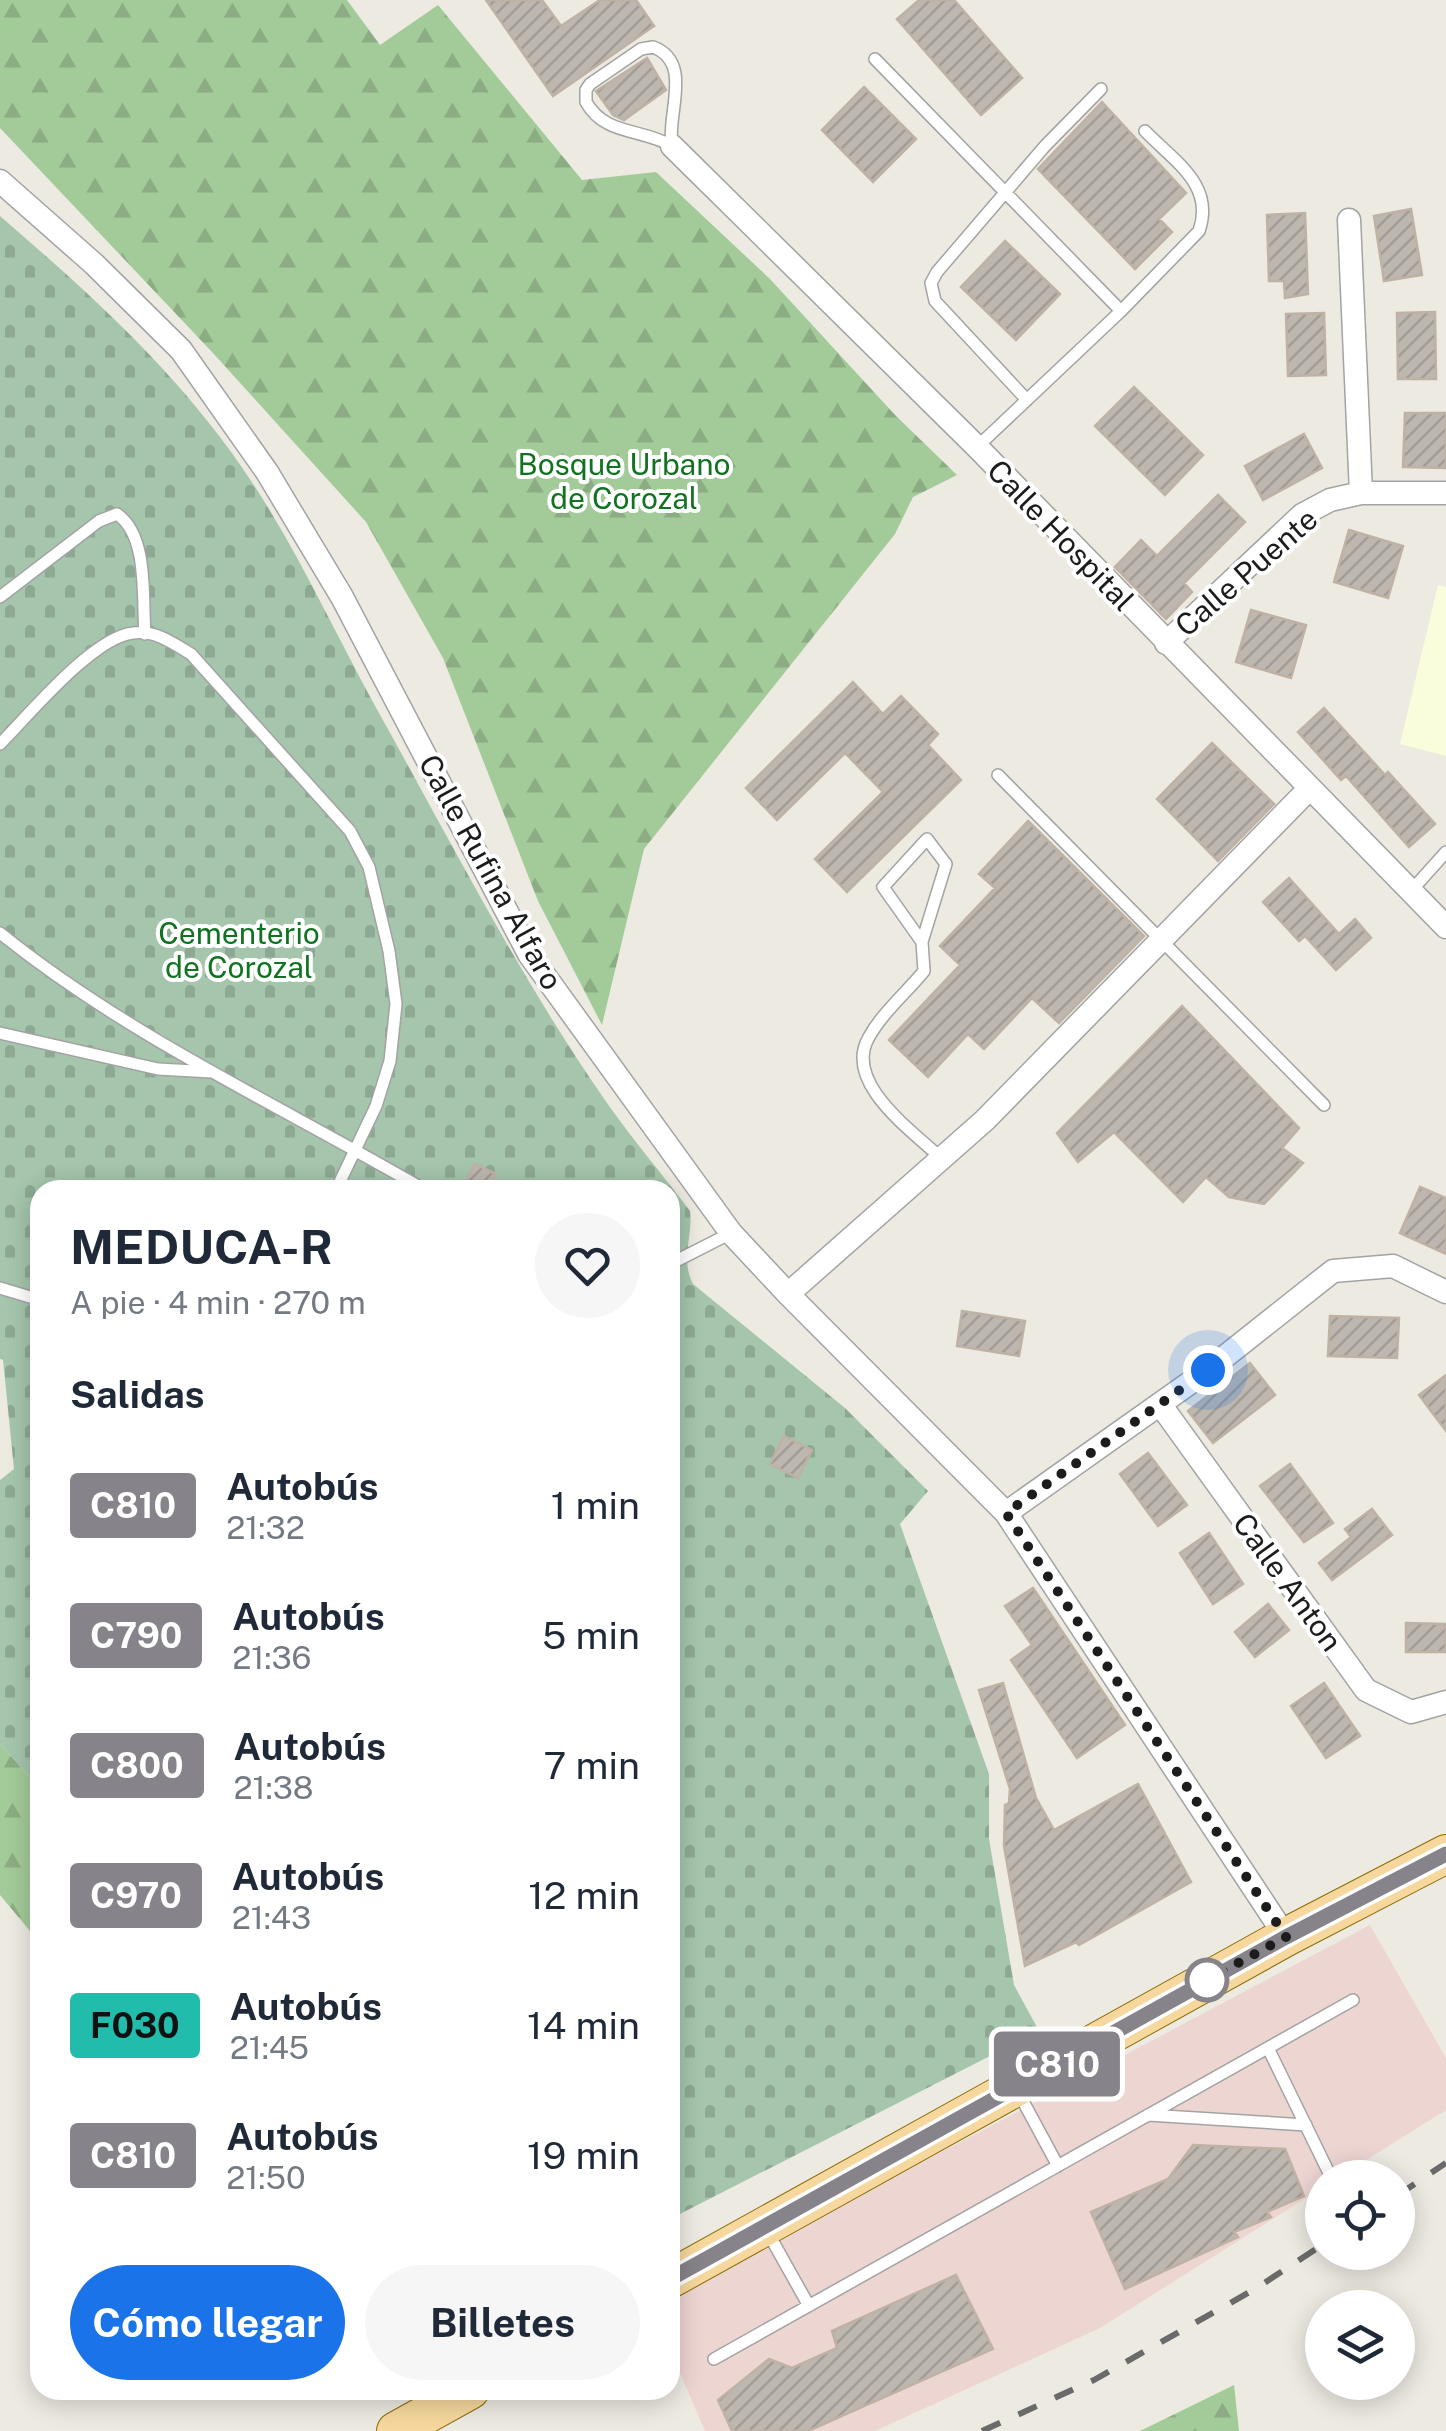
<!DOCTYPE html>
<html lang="es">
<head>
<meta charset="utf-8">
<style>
	body { margin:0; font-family:"Public Sans",sans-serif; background:#f6f6f7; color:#1f2937; height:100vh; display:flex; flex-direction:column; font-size:38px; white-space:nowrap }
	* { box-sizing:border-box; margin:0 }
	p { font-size:32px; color:#747a83 }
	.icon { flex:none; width:55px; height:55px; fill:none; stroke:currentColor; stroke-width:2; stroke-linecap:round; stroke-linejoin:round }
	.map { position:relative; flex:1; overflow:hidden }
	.details { position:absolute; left:30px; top:1180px; width:650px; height:1220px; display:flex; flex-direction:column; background:#fff; border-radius:30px; box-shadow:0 5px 25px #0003 }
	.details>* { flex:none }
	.badge { padding:0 20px; border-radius:8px; font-size:35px; line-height:65px }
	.tools { position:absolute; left:1305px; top:2160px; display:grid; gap:20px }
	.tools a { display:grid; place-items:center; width:110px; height:110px; border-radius:50%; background:#fff; box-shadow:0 5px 25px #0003; font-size:50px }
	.you { position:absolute; width:50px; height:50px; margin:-25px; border:8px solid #fff; border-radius:50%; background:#1a73e8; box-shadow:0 0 0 15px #1a73e833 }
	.map>.badge { position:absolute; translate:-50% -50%; box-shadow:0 0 0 5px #fff }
	h2 { padding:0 40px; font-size:38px; line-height:90px }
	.round { display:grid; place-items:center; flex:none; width:105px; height:105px; border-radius:52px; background:#f6f6f7 }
	.headline { display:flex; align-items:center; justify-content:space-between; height:170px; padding:0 40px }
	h1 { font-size:48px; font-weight:700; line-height:75px }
	.primary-button { display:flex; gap:20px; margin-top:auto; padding:20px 40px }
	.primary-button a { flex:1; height:115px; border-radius:60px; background:#1a73e8; color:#fff; font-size:40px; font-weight:700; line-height:115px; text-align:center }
	.primary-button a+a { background:#f6f6f7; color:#1f2937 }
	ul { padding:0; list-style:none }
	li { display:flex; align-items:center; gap:30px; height:130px; padding:0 40px }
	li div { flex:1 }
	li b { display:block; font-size:38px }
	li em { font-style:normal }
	li .badge { min-width:110px; font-weight:700; text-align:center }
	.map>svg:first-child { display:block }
	.commercial { fill:#edd5d2 }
	.education { fill:#fafddb }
	.forest { fill:url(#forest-firs) }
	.cemetery { fill:url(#cemetery-stones) }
	.building { fill:url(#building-hatch); stroke:#beb2a5; stroke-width:2.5 }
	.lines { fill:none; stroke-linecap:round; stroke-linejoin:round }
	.lane-casing { stroke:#a3a3a3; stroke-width:14 }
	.street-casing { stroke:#a3a3a3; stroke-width:25 }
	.primary-casing { stroke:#8c6d08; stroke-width:40 }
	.lane { stroke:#fff; stroke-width:11 }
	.street { stroke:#fff; stroke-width:22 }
	.primary { stroke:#f6d89e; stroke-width:38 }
	.rail { stroke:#6a6a6a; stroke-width:6; stroke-dasharray:20 20; stroke-linecap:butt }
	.line-casing { stroke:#fff; stroke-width:22 }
	.line { stroke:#87838a; stroke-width:15 }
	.walk { stroke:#1c1c1c; stroke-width:10; stroke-dasharray:0 18 }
	.stop-dot { fill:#fff; stroke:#87838a; stroke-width:5 }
	.labels { text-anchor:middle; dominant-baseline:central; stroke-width:8; stroke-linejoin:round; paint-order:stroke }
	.park-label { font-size:30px; fill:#117322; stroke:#fff }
	.street-label { font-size:30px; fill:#1c1c1c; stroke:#fff }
</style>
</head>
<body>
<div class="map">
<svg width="1446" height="2431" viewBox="0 0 1446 2431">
	<defs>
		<pattern id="forest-firs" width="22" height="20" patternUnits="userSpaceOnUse" patternTransform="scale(2.5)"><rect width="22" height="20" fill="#a3ca99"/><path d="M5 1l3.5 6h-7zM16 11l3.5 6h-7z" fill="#8cad83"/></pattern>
		<pattern id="cemetery-stones" width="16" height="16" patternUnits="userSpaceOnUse" patternTransform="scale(2.5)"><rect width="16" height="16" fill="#a5c5ac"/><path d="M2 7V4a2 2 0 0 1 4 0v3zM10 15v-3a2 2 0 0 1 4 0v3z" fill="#8da993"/></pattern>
		<pattern id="building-hatch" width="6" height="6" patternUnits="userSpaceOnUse" patternTransform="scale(2.5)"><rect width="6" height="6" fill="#bdb7af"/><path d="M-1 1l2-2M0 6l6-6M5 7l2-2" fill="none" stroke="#a29d96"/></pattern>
	</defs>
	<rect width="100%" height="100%" fill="#edeae2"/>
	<path class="commercial" d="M1370,1925L1446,2058V2110L1339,2177L1322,2178V2188L1100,2328L875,2431H705L670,2350V2296Z"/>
	<path class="education" d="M1438,585L1446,587V756L1400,744Z"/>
	<path class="forest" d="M0,0H347L380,45L438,5L582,180L656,172L770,279L896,416L957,475L913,497L895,534L644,849L602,1025L538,901L443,658L366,522L212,352L0,128Z
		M0,1744L40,1788V1943L0,1895Z
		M1234,2385L1239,2431H1140Z"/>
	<path class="cemetery" d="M0,216C88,292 175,370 241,466C293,541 331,625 374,704C449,838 519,977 607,1103C633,1140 663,1175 690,1211C693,1238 680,1258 693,1284L845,1408L928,1491L900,1524L989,1774V1839L1014,1985L1039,2031L670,2219V1190H40V1788L0,1744V1480L14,1469L3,1360L0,1359Z"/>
	<path class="building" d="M486,0H542L561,26L600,0H636L654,26L553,96Z
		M919,0H954L1022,78L981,115L897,19Z
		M647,58L666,90L624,120L613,115L596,91Z
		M864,87L916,139L873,182L822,130Z
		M1102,102L1186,193L1159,219L1172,232L1135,269L1038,169Z
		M1411,209L1422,275L1384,281L1374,216Z
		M1305,213L1308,294L1285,298L1284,281H1269L1267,215Z
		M1005,241L1060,294L1016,340L961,287Z
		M1435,312L1436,379H1398L1397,313Z
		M1324,313L1326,375L1288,376L1286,314Z
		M1134,387L1203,455L1165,495L1095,426Z
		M1405,413H1446V468L1403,467Z
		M1304,434L1322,468L1263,500L1245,466Z
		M1218,495L1245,522L1184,583L1192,592L1166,619L1115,567L1141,540L1157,556Z
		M1349,530L1403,546L1388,598L1334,582Z
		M1251,610L1306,625L1291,678L1236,662Z
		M853,682L883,714L901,696L938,734L928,745L961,780L847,892L815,859L883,792L845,753L777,820L746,788Z
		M1324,708L1385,775L1388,772L1435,824L1409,847L1346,776L1341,780L1298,732Z
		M1212,743L1274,804L1218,861L1157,799Z
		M1028,821L1144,936L1059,1023L1032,998L984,1049L968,1034L928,1077L889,1040L960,965L940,946L995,888L979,874Z
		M1289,878L1339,934L1355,919L1371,938L1336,970L1305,936L1299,941L1263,902Z
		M1182,1006L1299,1128L1282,1148L1303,1163L1264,1204L1229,1197L1206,1177L1183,1202L1114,1132L1078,1162L1057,1133Z
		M475,1164L496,1174L487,1190H461Z
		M1420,1187L1446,1198V1254L1400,1233Z
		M962,1311L1025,1321L1019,1356L957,1346Z
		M1330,1316L1399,1318L1397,1358L1328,1356Z
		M1250,1363L1275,1395L1213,1443L1188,1411Z
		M1446,1375V1431L1419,1395Z
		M784,1436L812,1450L798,1478L770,1464Z
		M1148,1453L1187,1505L1158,1526L1120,1474Z
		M1290,1464L1333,1523L1304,1542L1260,1486Z
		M1372,1509L1392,1535L1332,1580L1319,1563L1351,1537L1345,1529Z
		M1209,1533L1243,1584L1213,1604L1180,1553Z
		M1033,1588L1125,1725L1077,1758L1011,1660L1032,1645L1005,1606Z
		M1268,1604L1289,1630L1255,1657L1235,1632Z
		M1406,1623L1446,1624V1652H1406Z
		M1003,1683L1036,1798L1054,1830L1138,1784L1191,1882L1079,1945L1076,1942L1025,1966L1004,1846L1005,1805L1009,1803L1010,1789L979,1690Z
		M1324,1683L1360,1736L1326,1758L1291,1706Z
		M1193,2145L1285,2149L1304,2196L1267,2212L1271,2217L1234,2232L1238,2237L1125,2289L1091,2212L1168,2179Z
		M956,2275L993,2349L808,2431H732L718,2400L769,2359L792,2368L837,2348L832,2331Z"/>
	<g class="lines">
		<defs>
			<path id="lane" d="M653,47C694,62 666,115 672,146C642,128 605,136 586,102V90L590,84L641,49Z
				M875,59L1121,311
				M1027,400L935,301L931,283L937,272L1045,146L1101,89
				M977,447L1121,311L1199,231C1215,185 1175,162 1145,131
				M0,597L99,521L117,514C149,536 142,598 145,634
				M0,744C28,716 93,637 133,633C155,630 173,643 191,654L350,831L369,867L389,951L396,1004L390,1061L376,1106L336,1190
				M998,775L1324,1105
				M1411,891L1446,852
				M0,933C129,1037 283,1107 425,1190
				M922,942L883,887L927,839L946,864L922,942L924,971C907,992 882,1013 869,1037C842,1083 913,1131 943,1160
				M0,1033L158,1069L212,1072
				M670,1264L731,1233
				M0,1288L40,1300
				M1268,2048L1328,2171
				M1017,2090L1058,2166
				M1148,2115L1306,2125
				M767,2231L809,2306
				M714,2359L1353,2000"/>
			<path id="street" d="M672,146L977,447L1446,927
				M0,181L94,264L181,350L267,472L342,597L529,954L731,1233L788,1294L1006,1513L1286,1937
				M1349,220L1361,493
				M1166,643L1302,515L1330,500L1361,493H1446
				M788,1294L985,1120L1309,789
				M1160,1404L1366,1690L1411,1712L1446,1702
				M1006,1513L1208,1370L1333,1271L1393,1266L1446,1292"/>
			<path id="primary" d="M670,2279L1286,1937L1446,1854
				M396,2431L470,2390"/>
		</defs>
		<use href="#lane" class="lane-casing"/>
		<use href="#street" class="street-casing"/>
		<use href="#primary" class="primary-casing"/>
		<use href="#lane" class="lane"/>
		<use href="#street" class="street"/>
		<use href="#primary" class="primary"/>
		<path class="rail" d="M1398,2195L1446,2163
			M982,2431L1094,2380L1255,2289L1322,2245"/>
	</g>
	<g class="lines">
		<defs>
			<path id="line" d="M670,2279L1286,1937L1446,1854"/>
		</defs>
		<use href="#line" class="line-casing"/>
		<use href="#line" class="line"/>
		<path class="walk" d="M1207,1980L1286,1937L1006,1513L1208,1370"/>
	</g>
	<circle class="stop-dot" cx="1207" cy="1980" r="20"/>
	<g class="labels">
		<g class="park-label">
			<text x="624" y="464">Bosque Urbano<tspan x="624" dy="34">de Corozal</tspan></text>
			<text x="239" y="933">Cementerio<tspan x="239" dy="34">de Corozal</tspan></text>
		</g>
		<g class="street-label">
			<text transform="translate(1061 535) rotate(46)">Calle Hospital</text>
			<text transform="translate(1246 572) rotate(-41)">Calle Puente</text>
			<text transform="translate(491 872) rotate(61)">Calle Rufina Alfaro</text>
			<text transform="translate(1288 1582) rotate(54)">Calle Anton</text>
		</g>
	</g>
</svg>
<div class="tools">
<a><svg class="icon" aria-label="locate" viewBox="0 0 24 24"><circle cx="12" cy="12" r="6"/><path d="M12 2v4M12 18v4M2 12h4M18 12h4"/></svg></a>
<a><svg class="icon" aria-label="layers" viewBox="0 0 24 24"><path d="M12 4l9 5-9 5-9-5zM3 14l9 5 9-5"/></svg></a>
</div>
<div class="you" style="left:1208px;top:1370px"></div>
<b class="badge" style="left:1057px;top:2064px;background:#87838a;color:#fff">C810</b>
<section class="details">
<div class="headline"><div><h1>MEDUCA-R</h1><p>A pie · 4 min · 270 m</p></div><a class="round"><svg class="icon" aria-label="heart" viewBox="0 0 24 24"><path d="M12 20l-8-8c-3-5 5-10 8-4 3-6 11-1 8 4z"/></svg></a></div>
<h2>Salidas</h2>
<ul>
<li><span class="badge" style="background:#87838a;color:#fff">C810</span><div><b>Autobús</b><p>21:32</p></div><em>1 min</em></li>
<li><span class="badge" style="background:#87838a;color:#fff">C790</span><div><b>Autobús</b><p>21:36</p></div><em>5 min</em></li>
<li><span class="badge" style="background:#87838a;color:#fff">C800</span><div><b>Autobús</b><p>21:38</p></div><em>7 min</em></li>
<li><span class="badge" style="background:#87838a;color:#fff">C970</span><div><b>Autobús</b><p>21:43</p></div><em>12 min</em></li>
<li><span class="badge" style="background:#22bcac;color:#111">F030</span><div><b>Autobús</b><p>21:45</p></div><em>14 min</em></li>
<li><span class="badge" style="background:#87838a;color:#fff">C810</span><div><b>Autobús</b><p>21:50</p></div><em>19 min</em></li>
</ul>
<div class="primary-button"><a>Cómo llegar</a><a>Billetes</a></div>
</section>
</div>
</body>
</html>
